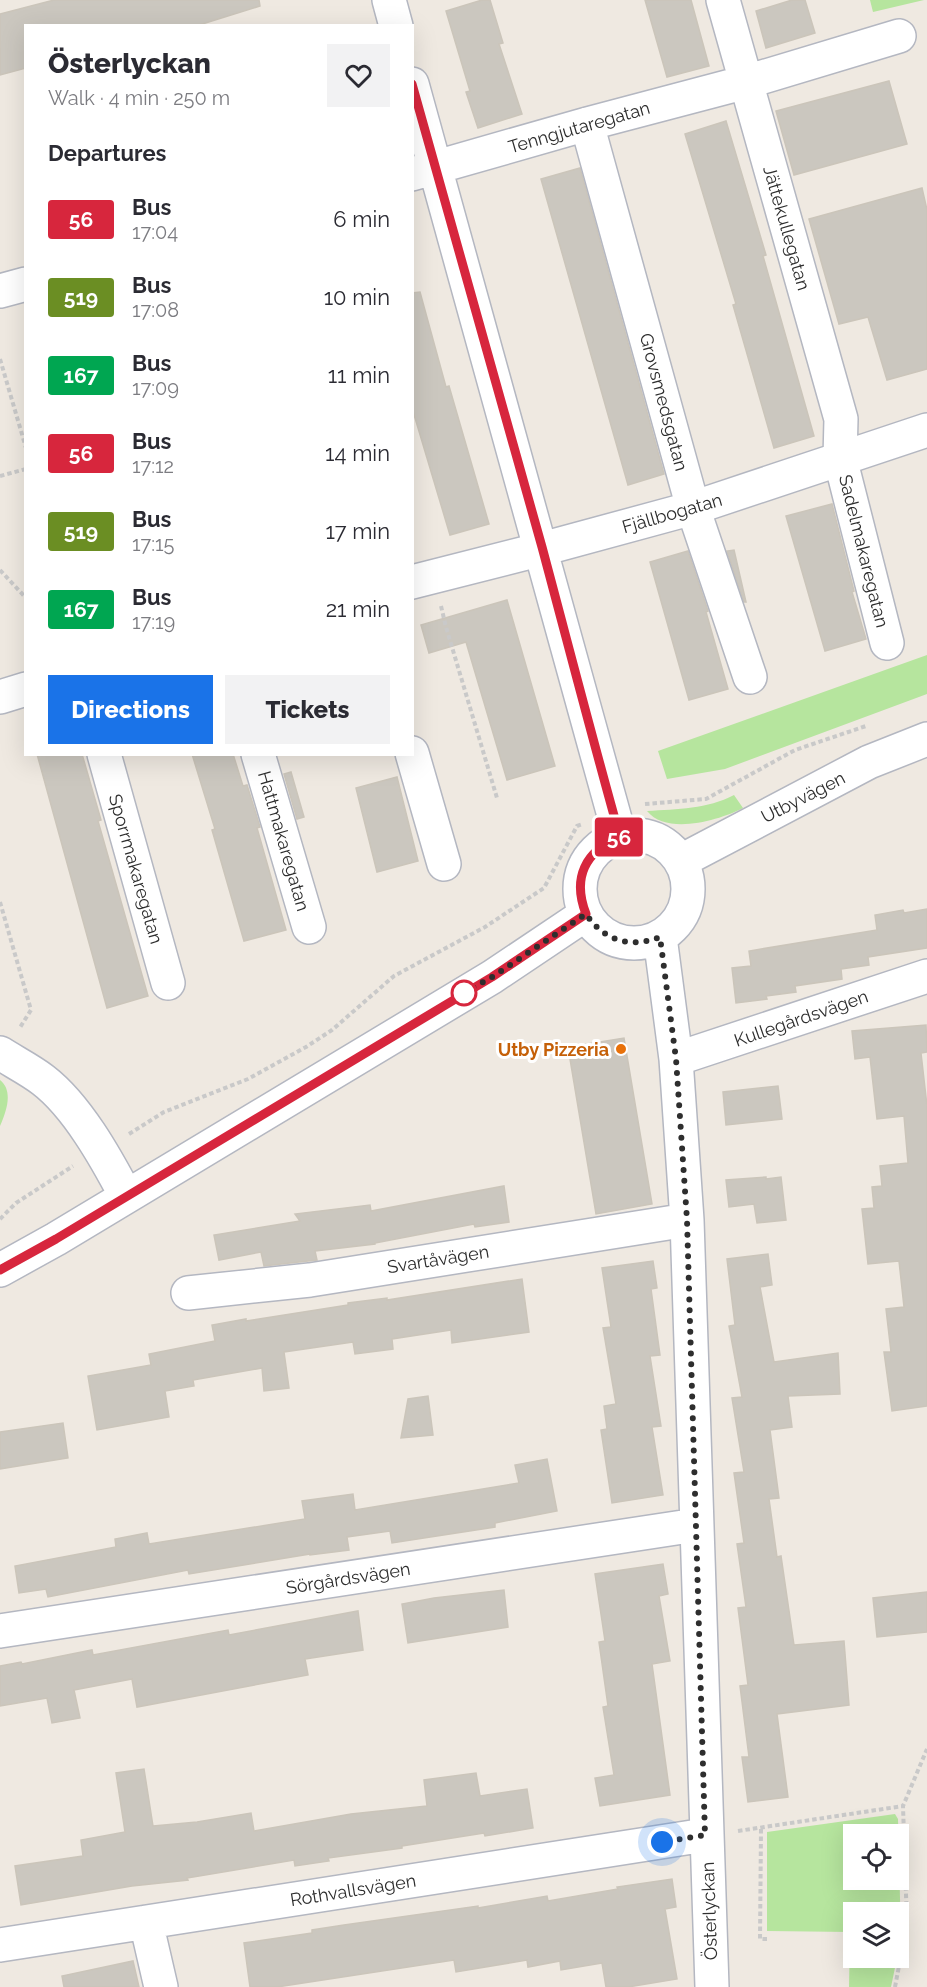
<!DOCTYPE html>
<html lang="en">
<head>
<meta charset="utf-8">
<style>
	body { margin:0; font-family:Raleway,sans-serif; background:#f2f2f3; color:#2b2b33; height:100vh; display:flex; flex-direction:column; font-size:22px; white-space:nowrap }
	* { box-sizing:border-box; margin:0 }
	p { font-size:20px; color:#7c7c81 }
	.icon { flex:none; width:33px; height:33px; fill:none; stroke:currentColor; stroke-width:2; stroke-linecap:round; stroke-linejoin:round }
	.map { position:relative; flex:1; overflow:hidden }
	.drawer { position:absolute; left:24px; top:24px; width:390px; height:732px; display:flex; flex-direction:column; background:#fff; border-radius:0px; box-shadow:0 6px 24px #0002 }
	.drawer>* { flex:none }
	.badge { padding:0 12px; border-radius:4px; font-size:21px; line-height:39px }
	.buttons { position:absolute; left:843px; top:1824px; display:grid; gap:12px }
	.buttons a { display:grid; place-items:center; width:66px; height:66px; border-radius:0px; background:#fff; box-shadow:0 6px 24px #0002; font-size:30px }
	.you { position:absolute; width:30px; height:30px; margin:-15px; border:4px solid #fff; border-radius:50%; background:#1a73e8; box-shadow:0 0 0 9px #1a73e833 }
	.map>.badge { position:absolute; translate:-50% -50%; box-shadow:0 0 0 3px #fff }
	h2 { padding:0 24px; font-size:22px; line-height:54px }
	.round { display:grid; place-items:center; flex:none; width:63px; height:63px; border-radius:0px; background:#f2f2f3 }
	.overview { display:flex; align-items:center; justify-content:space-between; height:102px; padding:0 24px }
	h1 { font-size:28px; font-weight:800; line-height:45px }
	.primary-button { display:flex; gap:12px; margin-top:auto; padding:12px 24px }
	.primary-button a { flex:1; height:69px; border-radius:0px; background:#1a73e8; color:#fff; font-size:24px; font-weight:800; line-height:69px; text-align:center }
	.primary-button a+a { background:#f2f2f3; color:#2b2b33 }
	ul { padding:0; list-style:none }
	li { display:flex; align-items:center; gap:18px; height:78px; padding:0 24px }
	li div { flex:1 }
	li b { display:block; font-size:22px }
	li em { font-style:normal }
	li .badge { min-width:66px; font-weight:700; text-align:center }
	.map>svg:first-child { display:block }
	.green { fill:#b6e59e; fill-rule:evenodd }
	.building { fill:#cbc7bf; stroke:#cbc5ba; stroke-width:1.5 }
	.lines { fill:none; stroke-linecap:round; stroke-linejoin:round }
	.minor-casing { stroke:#b4b7c1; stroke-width:36 }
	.path { stroke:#c9c9c9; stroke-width:4; stroke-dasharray:4.5 3; stroke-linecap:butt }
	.minor { stroke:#fff; stroke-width:33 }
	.line-casing { stroke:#fff; stroke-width:14 }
	.line { stroke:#d7263d; stroke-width:9 }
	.walk { stroke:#2e2e2e; stroke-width:6; stroke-dasharray:0 10.8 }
	.stop-dot { fill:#fff; stroke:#d7263d; stroke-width:3 }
	.food-dot { fill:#e8710a; stroke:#fff; stroke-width:2 }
	.labels { text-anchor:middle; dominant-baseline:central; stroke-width:6; stroke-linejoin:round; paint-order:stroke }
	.street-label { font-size:18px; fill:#2e2e2e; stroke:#fff }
	.food-label { font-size:18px; font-weight:bold; fill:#c56008; stroke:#fff; text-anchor:end }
</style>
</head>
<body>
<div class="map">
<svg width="927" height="1987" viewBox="0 0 927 1987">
	<rect width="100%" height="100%" fill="#efe9e1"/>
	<path class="green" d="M870,0H924L873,12Z
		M927,655V694L725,769L667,779L658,751Z
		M734,795L743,808C720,820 667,836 647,811C678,809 707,809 734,795Z
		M0,1080C14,1091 6,1112 0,1126Z
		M895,1814L898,1819L901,1938L899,1949L898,1912H854V1958H897L891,1987H849L850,1932L767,1931V1832ZM854,1834H898V1880H854Z"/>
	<path class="building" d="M54,0H259L260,6L196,26H26V68L0,75V14Z
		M482,0H490L503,43L499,44L522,114L478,128L466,92L470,91L446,11Z
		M645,0H691L709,66L667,77Z
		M792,0H805L815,33L766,48L756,11Z
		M889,81L907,144L794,175L776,111Z
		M726,121L766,255L763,256L814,436L774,448L733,305L736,304L685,134Z
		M580,168L664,474L628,485L541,179Z
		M922,188L927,210V369L887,380L868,317L839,324L809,219Z
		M420,292L446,387L449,386L489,524L450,535L412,408V293Z
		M832,504L854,591L852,592L866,639L825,651L786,516Z
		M734,550L746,602H744L727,551Z
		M688,551L708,611L706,612L728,689L689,700L650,562Z
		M507,600L555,766L507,780L466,642L429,653L421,625Z
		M37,754H82L101,820L98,821L148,996L107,1008Z
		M192,754H233L243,786L247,785L260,827L257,828L286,930L244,941L212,830L215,829Z
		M291,772L304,817L297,819L284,774Z
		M397,777L418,861L377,872L356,788Z
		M927,909V948L868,957L869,965L841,969L842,979L795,986L796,992L766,996L767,999L736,1003L732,968L751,966L749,951L877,930L875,915L903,910L904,913Z
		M926,1025L927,1052L921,1053L927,1106V1406L892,1411L884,1352H891L886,1309L904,1307L899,1261L868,1264L862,1209L874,1208L872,1187L882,1186L880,1166L908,1163L904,1116L877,1119L870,1057L855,1059L852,1031Z
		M624,1038L652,1204L596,1214L568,1047Z
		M778,1086L782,1119L726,1125L723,1092Z
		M766,1177V1179L781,1177L786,1220L757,1223L754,1204L729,1207L726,1180Z
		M504,1186L509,1222L475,1227L474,1224L375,1243V1244L315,1251L317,1260L308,1261L264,1266L261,1252L219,1260L214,1235L300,1221L295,1214L370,1205L371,1211Z
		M768,1254L772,1285L760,1287L774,1362L838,1353L840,1394L788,1396L792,1427L770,1430L779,1498L769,1499L777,1557L781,1556L794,1645L844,1641L849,1705L777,1714L788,1797L748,1802L742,1757H749L740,1686L748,1685L738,1608L746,1607L737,1544L744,1543L734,1473L744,1472L732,1398L742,1397L729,1326L735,1325L727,1259Z
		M653,1261L657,1288L651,1289L660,1355L650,1356L661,1426L652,1427L663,1495L612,1503L601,1430L607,1429L604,1406L616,1404L603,1328L611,1327L602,1268Z
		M522,1279L529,1332L452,1343L451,1330L392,1339L393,1349L355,1354L353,1342L284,1352L289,1388L264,1391L262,1368L193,1380L194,1386L165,1391L169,1417L97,1430L88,1376L151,1365L149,1354L215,1341L212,1325L246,1319V1321L348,1305V1303L387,1298V1300Z
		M428,1396L433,1435L401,1438L408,1399Z
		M63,1423L68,1458L0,1469V1432Z
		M547,1459L557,1511L495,1523V1527L392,1543L390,1531L347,1537L349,1550L310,1555V1554L189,1574L188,1570L48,1597L46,1589L19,1593L15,1566L116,1547L115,1539L147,1533L149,1544L305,1519L302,1501L353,1494L355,1510L519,1483L515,1465Z
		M663,1564L668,1594L659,1596L670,1661L652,1664L670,1795L600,1806L595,1778L614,1775L603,1707L608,1706L599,1642L605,1641L595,1574Z
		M504,1590L508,1627L408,1643L402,1604L434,1598Z
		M927,1592V1632L877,1637L873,1598Z
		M358,1611L363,1650L305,1659L308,1675L137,1707L132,1679L74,1690L80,1718L52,1723L47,1698L0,1706V1666L21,1662L22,1664L92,1650L93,1655L228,1630L229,1635Z
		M144,1769L153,1826L197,1822L251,1813L254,1831L351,1814L427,1806L424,1780L476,1773L480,1796L527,1789L533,1828L485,1836L484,1833L402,1846V1848L328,1858L329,1861L295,1866L294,1860L187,1878L188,1880L132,1886L21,1905L15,1866L83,1856L81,1840L125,1832L116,1773Z
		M672,1879L676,1907L665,1909L677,1979L628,1987H606L602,1963L561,1970L560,1961L528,1967L527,1960L456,1972L454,1960L277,1987H250L244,1943L312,1933V1930L344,1925L478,1906V1908L547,1896L548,1901L618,1889L617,1887Z
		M133,1961L139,1987H64L62,1976Z"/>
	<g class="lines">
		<defs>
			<path id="minor" d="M389,0L396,26
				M723,0L841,419L840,458L887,643
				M412,84C483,334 550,586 620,837
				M587,124L693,508L750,677
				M412,174L587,124L746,82L899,36
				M0,291L26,284
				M412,582L542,549L693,508L927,430
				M0,697L26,689
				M412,753L444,864
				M104,754L168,983
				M258,754L309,927
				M580 889a54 54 0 1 1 108 0a54 54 0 1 1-108 0Z
				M681,861L869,762L927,739
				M660,937L676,1059L687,1220L712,1987
				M0,1053C14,1062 30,1070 43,1080C77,1106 106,1158 126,1196
				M676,1059L927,976
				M0,1270L56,1239L492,977L586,914
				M188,1293L310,1280L687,1220
				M0,1631L696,1525
				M146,1922L161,1987
				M0,1945L705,1835"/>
		</defs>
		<use href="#minor" class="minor-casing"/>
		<path class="path" d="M0,359L26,448
			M0,476L26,469
			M0,570L26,598
			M441,606L446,627L497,798
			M645,804L706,799L795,750L866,726
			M0,902L31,1010L19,1029
			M129,1134L164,1112L248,1079L306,1047L332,1030L394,976L485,927L544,888L577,826L583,824
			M0,1219L16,1203L73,1166
			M761,1829L760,1939H767
			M738,1831L903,1806
			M895,1987L907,1924L903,1806L927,1749"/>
		<use href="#minor" class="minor"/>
	</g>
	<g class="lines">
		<defs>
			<path id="line" d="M0,1270L56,1239L492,977L586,914C572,878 585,851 620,837C593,741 568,644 542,547C499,393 455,238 412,84"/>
		</defs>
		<use href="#line" class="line-casing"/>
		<use href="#line" class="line"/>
		<path class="walk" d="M464,993L492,977L586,914C603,940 630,949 660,937L676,1059L687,1220L705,1835L662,1842"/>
	</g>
	<circle class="stop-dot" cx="464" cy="993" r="12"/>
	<circle class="food-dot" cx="621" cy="1049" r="6"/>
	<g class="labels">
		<g class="street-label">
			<text transform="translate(579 127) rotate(-16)">Tenngjutaregatan</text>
			<text transform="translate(787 228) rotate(74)">Jättekullegatan</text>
			<text transform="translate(664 402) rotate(75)">Grovsmedsgatan</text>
			<text transform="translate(672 513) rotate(-16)">Fjällbogatan</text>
			<text transform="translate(864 551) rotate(76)">Sadelmakaregatan</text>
			<text transform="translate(803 797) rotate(-27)">Utbyvägen</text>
			<text transform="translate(284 841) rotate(74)">Hattmakaregatan</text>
			<text transform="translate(136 869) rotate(74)">Sporrmakaregatan</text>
			<text transform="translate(801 1018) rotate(-19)">Kullegårdsvägen</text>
			<text transform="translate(438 1259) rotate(-9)">Svartåvägen</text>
			<text transform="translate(348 1578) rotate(-9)">Sörgårdsvägen</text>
			<text transform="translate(353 1890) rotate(-9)">Rothvallsvägen</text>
			<text transform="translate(709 1911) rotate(-92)">Österlyckan</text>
		</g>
		<g class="food-label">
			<text x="609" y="1049">Utby Pizzeria</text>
		</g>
	</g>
</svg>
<div class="buttons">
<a><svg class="icon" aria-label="locate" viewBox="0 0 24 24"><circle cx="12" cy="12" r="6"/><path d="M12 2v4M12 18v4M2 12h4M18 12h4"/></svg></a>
<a><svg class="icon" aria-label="layers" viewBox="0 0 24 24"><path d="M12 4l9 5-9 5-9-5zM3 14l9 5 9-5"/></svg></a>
</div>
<div class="you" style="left:662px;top:1842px"></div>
<b class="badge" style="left:619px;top:837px;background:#d7263d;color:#fff">56</b>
<section class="drawer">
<div class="overview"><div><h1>Österlyckan</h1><p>Walk · 4 min · 250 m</p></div><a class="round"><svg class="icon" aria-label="heart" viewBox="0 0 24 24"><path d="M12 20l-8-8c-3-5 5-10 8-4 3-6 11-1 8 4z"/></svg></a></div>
<h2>Departures</h2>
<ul>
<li><span class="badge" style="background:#d7263d;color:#fff">56</span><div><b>Bus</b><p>17:04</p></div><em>6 min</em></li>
<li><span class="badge" style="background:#6b8e23;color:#fff">519</span><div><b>Bus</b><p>17:08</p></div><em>10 min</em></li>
<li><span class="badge" style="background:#00a651;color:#fff">167</span><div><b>Bus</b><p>17:09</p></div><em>11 min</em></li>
<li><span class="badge" style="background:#d7263d;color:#fff">56</span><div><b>Bus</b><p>17:12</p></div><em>14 min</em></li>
<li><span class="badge" style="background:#6b8e23;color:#fff">519</span><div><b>Bus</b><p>17:15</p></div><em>17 min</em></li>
<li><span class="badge" style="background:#00a651;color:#fff">167</span><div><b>Bus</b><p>17:19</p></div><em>21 min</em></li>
</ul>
<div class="primary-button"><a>Directions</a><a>Tickets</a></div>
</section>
</div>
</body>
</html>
